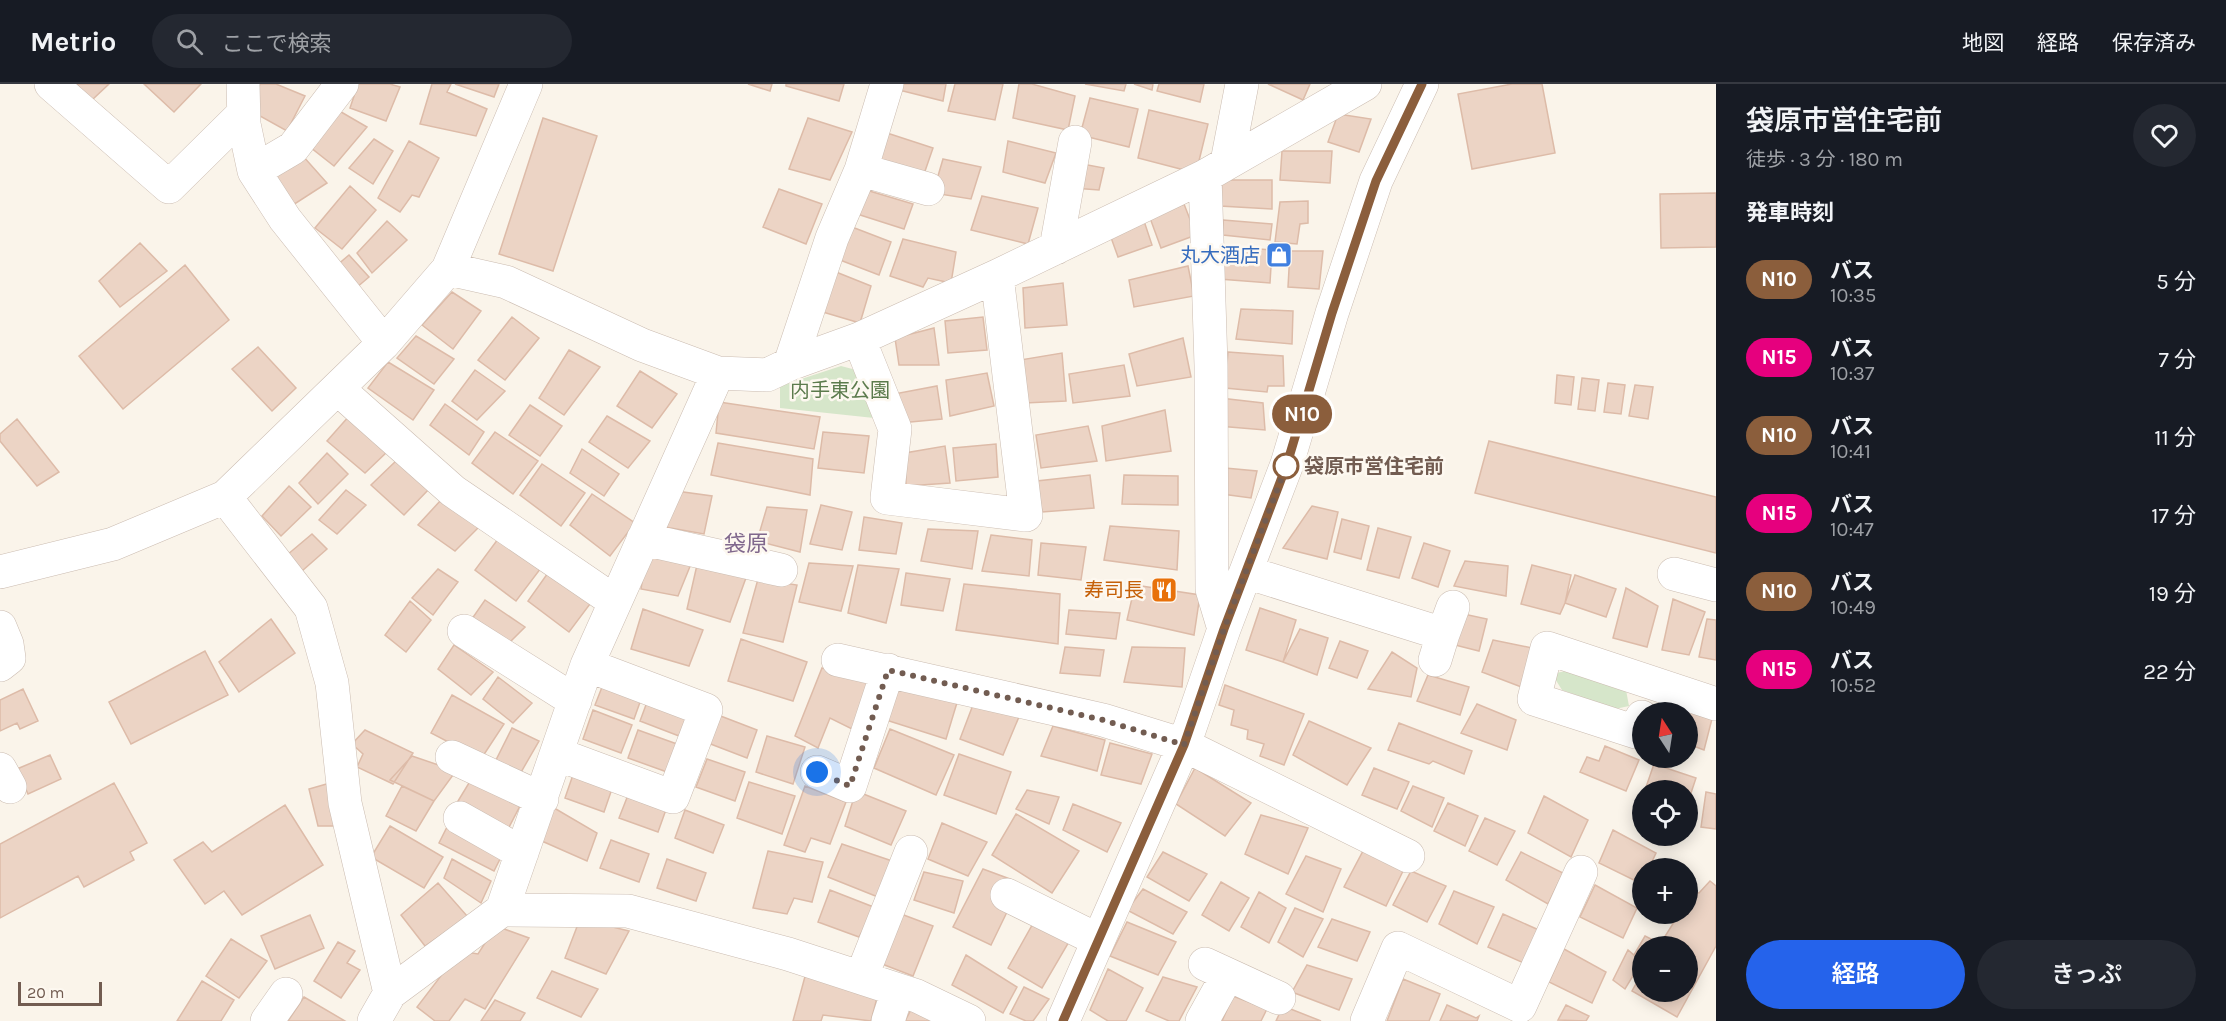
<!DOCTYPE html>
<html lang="ja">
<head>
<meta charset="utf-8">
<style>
	body { margin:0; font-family:Karla,"Noto Sans JP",sans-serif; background:#242831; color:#f1f3f6; height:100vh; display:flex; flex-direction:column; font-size:22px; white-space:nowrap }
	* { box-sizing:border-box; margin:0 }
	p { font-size:20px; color:#9ea1a6 }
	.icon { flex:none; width:33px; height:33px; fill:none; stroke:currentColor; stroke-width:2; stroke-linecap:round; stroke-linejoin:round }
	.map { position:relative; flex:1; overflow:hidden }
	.sheet { display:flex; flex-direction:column; background:#171b24; width:510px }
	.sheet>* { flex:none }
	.badge { padding:0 12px; border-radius:20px; font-size:21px; line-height:39px }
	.needle { width:39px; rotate:348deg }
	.tools { position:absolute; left:1632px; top:618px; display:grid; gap:12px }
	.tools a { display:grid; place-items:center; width:66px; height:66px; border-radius:50%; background:#171b24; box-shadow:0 3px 15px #0003; font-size:30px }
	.scale { position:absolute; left:18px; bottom:15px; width:84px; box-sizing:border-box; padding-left:6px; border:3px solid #725c51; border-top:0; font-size:16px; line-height:21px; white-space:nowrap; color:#725c51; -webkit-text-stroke:4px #fdf8f0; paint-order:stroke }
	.you { position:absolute; width:30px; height:30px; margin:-15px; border:4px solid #fff; border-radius:50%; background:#1a73e8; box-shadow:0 0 0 9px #1a73e833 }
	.map>.badge { position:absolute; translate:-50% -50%; box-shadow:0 0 0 3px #fff }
	h2 { padding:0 30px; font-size:22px; line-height:54px }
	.round { display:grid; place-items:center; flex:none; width:63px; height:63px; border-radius:32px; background:#242831 }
	.headline { display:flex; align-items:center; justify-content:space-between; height:102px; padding:0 30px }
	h1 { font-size:28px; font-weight:600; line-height:45px }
	.primary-button { display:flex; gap:12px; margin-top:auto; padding:12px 30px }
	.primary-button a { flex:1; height:69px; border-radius:36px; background:#2563eb; color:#fff; font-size:24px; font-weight:600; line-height:69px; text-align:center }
	.primary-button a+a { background:#242831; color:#f1f3f6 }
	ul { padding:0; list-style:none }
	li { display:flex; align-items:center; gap:18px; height:78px; padding:0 30px }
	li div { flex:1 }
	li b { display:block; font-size:22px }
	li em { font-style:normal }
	li .badge { min-width:66px; font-weight:700; text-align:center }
	header { display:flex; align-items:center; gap:36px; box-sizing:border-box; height:84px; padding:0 30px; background:#171b24; border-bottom:2px solid #363941 }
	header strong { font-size:28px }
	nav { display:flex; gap:33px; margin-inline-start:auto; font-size:21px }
	.search { width:420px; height:54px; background:#242831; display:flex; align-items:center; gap:15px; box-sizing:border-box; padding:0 21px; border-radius:33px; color:#9ea1a6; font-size:22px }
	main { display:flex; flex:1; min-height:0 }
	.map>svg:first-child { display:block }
	.green { fill:#d6e6ca }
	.building { fill:#ecd4c5; stroke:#ddbba8; stroke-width:1.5 }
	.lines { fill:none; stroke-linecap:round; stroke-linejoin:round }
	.minor-casing { stroke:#cbbcb1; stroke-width:34 }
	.minor { stroke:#fff; stroke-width:33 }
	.line-casing { stroke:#fff; stroke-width:14 }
	.line { stroke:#8b5e3c; stroke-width:9 }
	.walk { stroke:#725c51; stroke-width:6; stroke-dasharray:0 10.8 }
	.stop-dot { fill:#fff; stroke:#8b5e3c; stroke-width:3 }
	.labels { text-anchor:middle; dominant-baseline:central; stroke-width:5; stroke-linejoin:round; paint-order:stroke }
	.shop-label { font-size:20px; fill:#366cbe; stroke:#fdf8f0; text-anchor:end }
	.park-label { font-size:20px; fill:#5c7b4d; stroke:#fdf8f0 }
	.stop-label { font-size:20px; font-weight:bold; fill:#725c51; stroke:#fdf8f0; text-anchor:start }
	.food-label { font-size:20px; fill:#c56008; stroke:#fdf8f0; text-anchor:end }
	.quarter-label { font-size:22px; fill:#80688d; stroke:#fdf8f0 }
</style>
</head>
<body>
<header>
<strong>Metrio</strong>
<div class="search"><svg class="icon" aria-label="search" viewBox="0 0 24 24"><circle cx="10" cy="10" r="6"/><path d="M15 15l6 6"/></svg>ここで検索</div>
<nav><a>地図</a><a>経路</a><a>保存済み</a></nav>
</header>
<main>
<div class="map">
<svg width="1716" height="937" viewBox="0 0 1716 937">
	<rect width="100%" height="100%" fill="#faf4ea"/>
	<path class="green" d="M841,282L860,287L874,334L780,324V302Z
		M1570,586L1626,606L1629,622L1615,625L1562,606L1552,590Z"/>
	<path class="building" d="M76,0H109L92,16Z
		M144,0H201L174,28Z
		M260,0H276L305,12L287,47L251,27Z
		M358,0H390L400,3L386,37L350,24Z
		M432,0H451L447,8L487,25L476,52L420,40Z
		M455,0H499L494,13Z
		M748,0H772L770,7Z
		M786,0H844L839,17L786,2Z
		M897,0H946L943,17L895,5Z
		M955,0H1003L995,36L948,27Z
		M1019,0H1032L1075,12L1068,46L1013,34Z
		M1085,0H1126L1124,7Z
		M1134,0H1153L1152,6Z
		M1159,0H1204L1200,18L1157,7Z
		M1268,0H1310L1303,16Z
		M1512,0H1542L1555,69L1472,85L1458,10Z
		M1090,14L1138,25L1129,63L1080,51Z
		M336,25L367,43L334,82L310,63Z
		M1149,26L1208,40L1196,89L1138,74Z
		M1338,30L1371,35L1359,68L1328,58Z
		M543,34L597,52L553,187L499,170Z
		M808,34L852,48L830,96L789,85Z
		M884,48L933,64L924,90L874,75Z
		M374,55L393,67L373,100L349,84Z
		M409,57L439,74L419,113L412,111L400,128L378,114Z
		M1008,57L1056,69L1045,99L1003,88Z
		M1282,67H1332L1330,99L1280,96Z
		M302,71L327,99L293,121L273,93Z
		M943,75L981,83L971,115L933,109Z
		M1077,79L1104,84L1099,106L1073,104Z
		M1222,96H1272V125L1220,122Z
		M350,102L376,126L342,165L315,144Z
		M779,105L822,120L806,160L763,143Z
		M866,106L913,120L904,145L857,130Z
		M1716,109V163L1661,164L1660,110Z
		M982,112L1038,124L1028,160L971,146Z
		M1308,117V139L1300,140L1297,160L1275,158L1280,118Z
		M1184,120L1196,151L1161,164L1150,134Z
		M1143,134L1152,161L1118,173L1109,148Z
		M1223,136L1272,140L1270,156L1223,151Z
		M387,137L407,156L372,189L357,169Z
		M852,143L891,158L879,191L840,176Z
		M903,155L956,168L951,199L928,194L923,203L890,192Z
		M140,159L167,187L120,223L99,197Z
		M1222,162L1272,166L1270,199L1219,195Z
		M1290,167H1323L1319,205L1288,203Z
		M349,171L369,193L356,204L336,182Z
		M185,181L229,236L123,325L79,272Z
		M1188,182L1194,212L1134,223L1129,196Z
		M831,186L871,202L860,239L816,226Z
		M1063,199L1067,241L1025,244L1023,204Z
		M452,208L481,227L453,265L422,241Z
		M1241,225L1293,227L1292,260L1236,255Z
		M512,233L539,254L505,296L478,276Z
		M983,233L987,266L948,269L945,237Z
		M934,244L939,281H899L895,254Z
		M416,252L454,275L434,300L397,274Z
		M1183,254L1191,293L1137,302L1129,270Z
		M258,263L296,304L272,327L232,285Z
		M569,266L600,283L564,331L539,314Z
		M1228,268L1283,272L1284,302H1268L1267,308L1225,304Z
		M1062,269L1066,317L1025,319L1020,276Z
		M388,278L434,306L413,336L368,304Z
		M1124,281L1130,312L1073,319L1069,290Z
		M475,286L505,307L477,336L452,317Z
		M640,287L677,310L652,344L617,322Z
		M987,289L994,322L950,332L946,296Z
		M1557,291L1574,293L1571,321L1555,319Z
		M1582,294L1599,296L1595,327L1578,325Z
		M1608,299L1625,301L1621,330L1604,328Z
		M1635,301L1653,303L1648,335L1629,332Z
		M937,302L942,335L900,339L894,310Z
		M1220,314L1263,319L1265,346L1218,342Z
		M719,318L820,333L814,365L716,349Z
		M445,320L484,348L469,371L430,341Z
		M530,321L562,342L540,372L509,351Z
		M1165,326L1171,367L1106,377L1102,342Z
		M350,331L389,366L365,389L327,357Z
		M607,332L650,357L628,384L589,358Z
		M17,335L59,388L37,402L0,357V350Z
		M1088,342L1097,377L1041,384L1036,351Z
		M495,348L538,377L513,410L472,379Z
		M823,348L869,352L864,389L818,384Z
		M1489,357L1716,413V469L1475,409Z
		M718,359L813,375L810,411L711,391Z
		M996,360L998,393L956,397L953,364Z
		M945,362L950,399L906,402L905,369Z
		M582,365L619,390L604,412L570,389Z
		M327,369L348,390L318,420L299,399Z
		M398,375L430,404L404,431L371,401Z
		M542,380L585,409L561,442L520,411Z
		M1225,384L1257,387L1251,414L1222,410Z
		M1090,391L1094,424L1042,428L1037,397Z
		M1124,391L1178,392V421L1122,420Z
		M289,402L311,423L281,452L262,432Z
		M346,406L366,421L337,450L319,436Z
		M676,407L712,412L704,450L665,443Z
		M592,410L635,439L610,472L570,441Z
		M441,416L481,441L455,467L418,441Z
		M821,421L852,428L842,466L810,460Z
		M1312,422L1338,428L1327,475L1283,464Z
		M767,423L807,426L800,468L757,457Z
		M864,433L902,439L896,470L859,466Z
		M1342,435L1369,442L1361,475L1334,468Z
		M1110,442L1179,447L1177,486L1104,476Z
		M1378,444L1411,453L1399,494L1367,486Z
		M928,445L978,447L972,485L921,477Z
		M312,450L327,465L302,487L287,471Z
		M991,451L1032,456L1029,492L982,487Z
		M498,455L541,484L516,517L475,486Z
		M1041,459L1086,463L1081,496L1038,491Z
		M1424,459L1450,467L1438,503L1412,494Z
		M647,467L693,475L678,512L641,505Z
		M1465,477L1508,482L1506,512L1454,502Z
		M809,479L853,482L841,527L799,518Z
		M697,481L747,491L730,538L687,525Z
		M858,481L899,485L886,539L848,529Z
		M1532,481L1571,491L1565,519L1560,530L1521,520Z
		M438,485L458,498L433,531L412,514Z
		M550,486L593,516L569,548L528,517Z
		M906,489L950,495L943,527L901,521Z
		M1575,491L1616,505L1606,533L1565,519Z
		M758,495L797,501L783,558L743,549Z
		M964,500L1060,510L1058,560L956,546Z
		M1135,501L1200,511L1194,551L1127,536Z
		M1626,504L1658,522L1647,563L1613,554Z
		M1673,515L1705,528L1689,571L1662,566Z
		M485,516L525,543L504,564L469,539Z
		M410,517L431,536L406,568L385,551Z
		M1260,524L1296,536L1283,578L1246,566Z
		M643,525L703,546L689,582L631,565Z
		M1069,526L1120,529L1116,555L1066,550Z
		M1459,529L1487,535L1479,567L1451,560Z
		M271,535L295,569L239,608L219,578Z
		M1707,535L1716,536V576L1699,573Z
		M1300,545L1328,554L1317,591L1283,578Z
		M741,555L807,578L793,617L728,597Z
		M1493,556L1537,565L1524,604L1482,588Z
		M1340,557L1368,567L1357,594L1329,584Z
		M454,561L493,588L471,611L438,585Z
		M1065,563L1104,566L1100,592L1060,589Z
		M1132,563L1185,564L1182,603L1124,598Z
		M205,567L228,611L131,660L109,618Z
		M1392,568L1417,584L1411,613L1368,605Z
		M822,584L871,598L854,646L830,634L818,664L795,652Z
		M1428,591L1469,603L1460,631L1417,617Z
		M498,593L532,619L513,639L483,615Z
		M606,593L644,607L634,635L595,621Z
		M898,597L959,612L946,655L886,636Z
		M1225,601L1304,630L1284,681L1260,672L1264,660L1247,655L1248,646L1231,641L1234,626L1219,621Z
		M23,605L38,637L20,645L17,639L0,647V616Z
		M650,610L690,626L679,652L640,637Z
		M452,611L504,640L481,675L431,649Z
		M976,613L1021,628L1003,671L960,655Z
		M1477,620L1516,636L1507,666L1461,649Z
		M1688,623L1713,631L1704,666L1688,660L1686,628Z
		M593,626L632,641L621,669L583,655Z
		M718,631L757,646L747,674L708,659Z
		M1309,637L1371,664L1347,701L1293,671Z
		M1399,639L1472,667L1464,690L1433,677L1429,680L1388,666Z
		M1053,642L1105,656L1097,687L1041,672Z
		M512,644L539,657L520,690L496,676Z
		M890,645L954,671L936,711L874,684Z
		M365,646L413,669L393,700L357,683L363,670L352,660Z
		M638,646L677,660L667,688L628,674Z
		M767,652L805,663L793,700L756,688Z
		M1110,659L1152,670L1141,700L1101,691Z
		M1605,662L1639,676L1626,707L1580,688L1587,673L1599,677Z
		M959,670L1011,688L996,730L944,711Z
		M50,671L61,695L28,710L17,685Z
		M412,672L456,687L434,717L390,696Z
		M707,675L745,688L735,717L696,703Z
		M1654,680L1696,694L1688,718V706H1645Z
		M1195,684L1251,719L1225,752L1176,720Z
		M1374,684L1409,698L1397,725L1362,711Z
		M575,685L614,699L604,728L565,714Z
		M472,694L521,720L507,747L458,717Z
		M749,698L795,712L782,750L737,734Z
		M114,699L147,759L130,768L134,776L84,803L78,792L0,834V760Z
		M330,699L335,742H318L309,705Z
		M402,702L434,717L416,747L386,732Z
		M805,702L846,718L830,760L811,754L805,768L784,761Z
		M1413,702L1444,714L1432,743L1401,727Z
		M630,706L668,720L658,748L619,734Z
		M1027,706L1059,713L1049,740L1016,725Z
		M856,707L906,727L891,761L845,742Z
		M1706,708L1716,710V745L1701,743Z
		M1544,712L1588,736L1571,773L1528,749Z
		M1448,719L1478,732L1465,762L1434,747Z
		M1073,720L1121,739L1107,768L1063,746Z
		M285,721L323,781L242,831L224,807L205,820L174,776L203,758L212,768Z
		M549,721L597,749L587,777L535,754Z
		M685,726L724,741L713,769L675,754Z
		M1016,730L1079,767L1052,809L992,771Z
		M1261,731L1308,744L1288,790L1245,770Z
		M1485,734L1515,747L1497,781L1469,767Z
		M449,739L503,769L494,787L439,759Z
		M942,739L987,758L968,792L928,775Z
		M390,742L443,773L424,804L371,773Z
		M1613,746L1656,769L1649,784H1642V800L1599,779Z
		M611,756L649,770L639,798L600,784Z
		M842,760L898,779L878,813L828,793Z
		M768,767L823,778L812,818L794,814L787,830L753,824Z
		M1363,767L1405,783L1386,822L1344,803Z
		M1163,768L1207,790L1189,817L1147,793Z
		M1521,768L1563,789L1548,820L1506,796Z
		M1306,772L1341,785L1323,828L1286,810Z
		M452,775L491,797L481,819L444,794Z
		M667,775L706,789L696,817L657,804Z
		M983,785L1010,795L996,821L1008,826L991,861L953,843Z
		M1411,787L1446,802L1427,838L1393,821Z
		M924,788L963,797L954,829L914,816Z
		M1710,797L1716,802V862L1677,933L1632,907L1642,889V908H1688V862H1659L1679,830H1688V815L1692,808L1699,809Z
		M1221,798L1249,814L1229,847L1202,831Z
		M438,799L468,833L425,862L401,831Z
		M1595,801L1637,824L1623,854L1580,833Z
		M1143,805L1187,828L1173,850L1127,826Z
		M830,806L876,824L859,853L818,838Z
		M1454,807L1494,823L1477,860L1439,840Z
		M1259,808L1286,824L1269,859L1241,843Z
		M1295,824L1323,835L1303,873L1278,858Z
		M901,830L933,842L913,892L882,880Z
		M1503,830L1541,847L1526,880L1488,863Z
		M310,831L324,864L275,885L261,852Z
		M580,835L629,847L606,890L565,874Z
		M1332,835L1370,848L1357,877L1318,863Z
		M1035,836L1073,851L1042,904L1008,884Z
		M1127,838L1176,858L1158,891L1110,872Z
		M496,842L529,854L485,925L465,915L449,937H435L417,923L460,867L478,870Z
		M1645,852L1655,857L1651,862H1642V877L1625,905L1613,896L1628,866L1634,871Z
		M231,855L267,877L239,914L206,892Z
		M338,858L355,867L347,879L360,886L341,914L314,897Z
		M1564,865L1606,888L1592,919L1549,898Z
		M966,871L1017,903L1003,929L952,901Z
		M1307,881L1352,895L1339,926L1292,908Z
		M807,885L878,910L871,937L823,931L821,937H793Z
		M1108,885L1143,904L1126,937H1108L1090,926Z
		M552,887L598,905L581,933L537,914Z
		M1163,893L1197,903L1179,937H1169L1146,927Z
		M1403,895L1440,910L1429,937H1387Z
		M202,897L234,916L221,937H177Z
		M1024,903L1049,915L1033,937H1026L1010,930Z
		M1233,912L1267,925L1261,937H1222Z
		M304,913L345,937H288Z
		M495,916L525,929L520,937H481Z
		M1447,921L1476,934L1479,932L1477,937H1440Z
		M1566,921L1589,932L1586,937L1558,936Z
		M913,922L940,937H905Z
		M1283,922L1321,937H1276Z"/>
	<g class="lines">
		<defs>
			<path id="minor" d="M51,0L169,103L243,30
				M243,0L244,40L254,87L285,135L384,259
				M1227,78L1242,0
				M861,86L928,105
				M254,87L293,64L342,0
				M1205,92L1211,281L1212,505L1224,545
				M1056,164L1075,58
				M448,185L506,198L642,261L718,289
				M859,255L895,345L887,414L1026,431L997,192
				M790,280L832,154L861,86L887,0
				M338,305L453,407L614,517
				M225,413L311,524L332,599L345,719L390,909
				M643,455L781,486
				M0,488L113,460L225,413L384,259L448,185L526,0
				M1246,488L1443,550L1453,523
				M1674,490L1716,501
				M0,543L7,560L9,574L0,581
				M464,547L575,617
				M838,576L1103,636L1184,661L1408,772
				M1435,576L1443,550
				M1642,633L1636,648L1534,615L1547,564L1716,620
				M557,670L673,713L706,626L587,581
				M452,673L542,715
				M0,685L10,703
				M817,688L850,702L888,586
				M460,734L522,769
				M1007,811L1098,856
				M502,826L628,827L788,870L917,912L969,937
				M1205,880L1279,914
				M861,894L911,768
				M267,937L286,910
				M374,937L390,909L502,826L587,581L718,289L767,291L790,280L859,255L997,192L1205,92L1365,0
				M888,937L898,906
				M1063,937L1184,661L1224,545L1287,380L1332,229L1376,97L1422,0
				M1202,937L1227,892
				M1367,937L1398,864L1520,922L1581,788"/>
		</defs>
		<use href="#minor" class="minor-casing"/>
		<use href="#minor" class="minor"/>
	</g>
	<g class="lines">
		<defs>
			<path id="line" d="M1063,937L1184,661L1224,545L1287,380L1332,229L1376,97L1422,0"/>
		</defs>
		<use href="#line" class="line-casing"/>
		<use href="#line" class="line"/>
		<path class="walk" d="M817,688L850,702L888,586L1103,636L1184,661L1224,545L1287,380L1286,382"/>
	</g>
	<defs>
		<symbol id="shop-square" viewBox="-11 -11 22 22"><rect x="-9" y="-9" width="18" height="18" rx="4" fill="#3f7fe0" stroke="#fdf8f0"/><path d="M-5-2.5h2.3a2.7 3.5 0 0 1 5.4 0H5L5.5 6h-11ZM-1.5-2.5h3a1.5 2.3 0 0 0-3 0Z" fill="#fff"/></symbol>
		<symbol id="restaurant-square" viewBox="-11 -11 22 22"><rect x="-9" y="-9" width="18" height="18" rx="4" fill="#e8710a" stroke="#fdf8f0"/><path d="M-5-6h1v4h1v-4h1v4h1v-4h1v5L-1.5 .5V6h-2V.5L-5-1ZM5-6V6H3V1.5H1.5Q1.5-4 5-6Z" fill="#fff"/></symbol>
	</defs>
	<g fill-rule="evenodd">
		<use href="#shop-square" x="1264" y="156" width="30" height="30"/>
		<use href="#restaurant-square" x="1149" y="491" width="30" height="30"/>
	</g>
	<circle class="stop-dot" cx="1286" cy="382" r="12"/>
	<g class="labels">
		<g class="shop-label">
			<text x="1260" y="171">丸大酒店</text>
		</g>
		<g class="park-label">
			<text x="840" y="306">内手東公園</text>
		</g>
		<g class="stop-label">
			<text x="1304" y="382">袋原市営住宅前</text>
		</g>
		<g class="food-label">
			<text x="1144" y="506">寿司長</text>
		</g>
		<g class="quarter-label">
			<text x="746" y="460">袋原</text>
		</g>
	</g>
</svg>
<div class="tools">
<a><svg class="needle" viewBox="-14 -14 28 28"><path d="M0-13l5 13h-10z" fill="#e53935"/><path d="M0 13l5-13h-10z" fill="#9ea1a6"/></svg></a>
<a><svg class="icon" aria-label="locate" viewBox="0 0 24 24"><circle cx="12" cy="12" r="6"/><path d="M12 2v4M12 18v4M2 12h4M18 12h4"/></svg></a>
<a>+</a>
<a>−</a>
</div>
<div class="scale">20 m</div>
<div class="you" style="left:817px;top:688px"></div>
<b class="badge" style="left:1302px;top:330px;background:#8b5e3c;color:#fff">N10</b>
</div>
<section class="sheet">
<div class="headline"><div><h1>袋原市営住宅前</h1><p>徒歩 · 3 分 · 180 m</p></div><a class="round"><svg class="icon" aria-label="heart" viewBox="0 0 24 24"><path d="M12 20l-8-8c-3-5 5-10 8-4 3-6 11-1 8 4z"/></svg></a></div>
<h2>発車時刻</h2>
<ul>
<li><span class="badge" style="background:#8b5e3c;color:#fff">N10</span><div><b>バス</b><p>10:35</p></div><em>5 分</em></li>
<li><span class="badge" style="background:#e6007e;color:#fff">N15</span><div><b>バス</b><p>10:37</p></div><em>7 分</em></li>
<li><span class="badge" style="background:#8b5e3c;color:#fff">N10</span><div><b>バス</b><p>10:41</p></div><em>11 分</em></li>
<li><span class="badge" style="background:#e6007e;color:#fff">N15</span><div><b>バス</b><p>10:47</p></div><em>17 分</em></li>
<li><span class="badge" style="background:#8b5e3c;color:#fff">N10</span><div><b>バス</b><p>10:49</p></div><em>19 分</em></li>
<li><span class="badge" style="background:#e6007e;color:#fff">N15</span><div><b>バス</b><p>10:52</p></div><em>22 分</em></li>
</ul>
<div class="primary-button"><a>経路</a><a>きっぷ</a></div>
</section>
</main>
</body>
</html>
